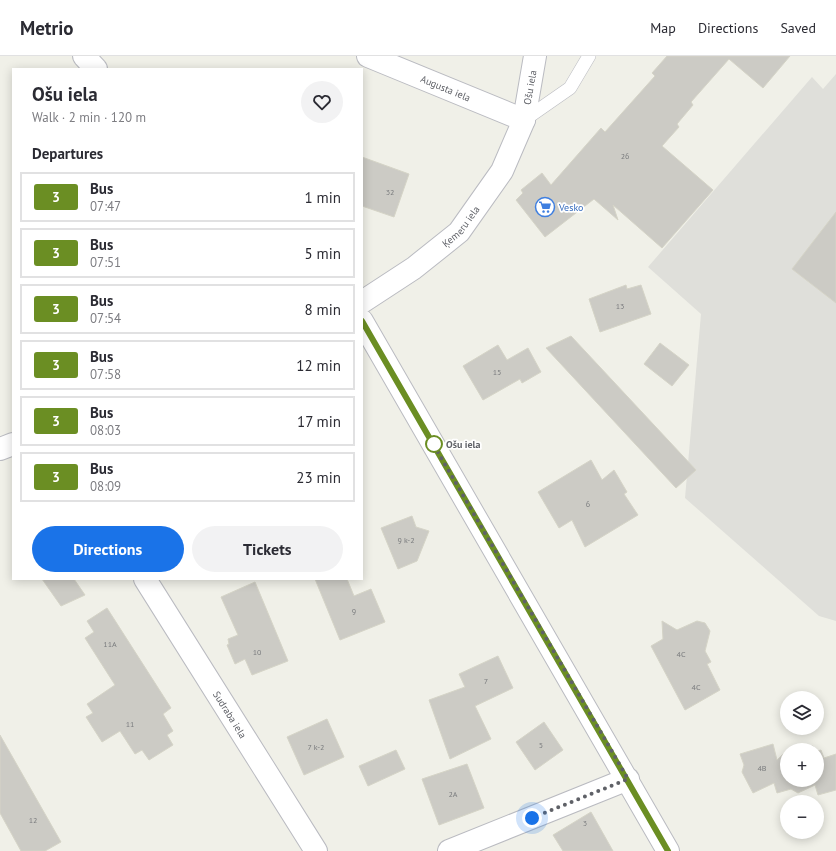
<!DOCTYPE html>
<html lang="en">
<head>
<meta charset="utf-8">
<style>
	body { margin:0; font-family:"PT Sans",sans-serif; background:#f2f2f3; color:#2b2b33; height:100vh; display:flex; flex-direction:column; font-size:15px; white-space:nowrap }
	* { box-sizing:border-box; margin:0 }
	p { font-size:13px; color:#7c7c81 }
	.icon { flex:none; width:22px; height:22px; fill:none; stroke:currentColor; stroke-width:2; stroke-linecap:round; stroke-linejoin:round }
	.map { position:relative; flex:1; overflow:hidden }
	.details { position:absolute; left:12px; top:12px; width:351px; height:512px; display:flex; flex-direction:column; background:#fff; border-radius:0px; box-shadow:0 2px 10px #0003 }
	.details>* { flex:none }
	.badge { padding:0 8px; border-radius:3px; font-size:14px; line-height:26px }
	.tools { position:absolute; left:780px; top:635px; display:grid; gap:8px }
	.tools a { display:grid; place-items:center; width:44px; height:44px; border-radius:50%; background:#fff; box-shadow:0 2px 10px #0003; font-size:20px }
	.you { position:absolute; width:20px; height:20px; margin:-10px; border:3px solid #fff; border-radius:50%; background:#1a73e8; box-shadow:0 0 0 6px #1a73e833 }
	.map>.badge { position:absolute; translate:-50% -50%; box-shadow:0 0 0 2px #fff }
	h2 { padding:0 20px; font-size:15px; line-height:36px }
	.round { display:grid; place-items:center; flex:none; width:42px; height:42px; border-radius:21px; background:#f2f2f3 }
	.head { display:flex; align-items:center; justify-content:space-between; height:68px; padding:0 20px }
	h1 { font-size:19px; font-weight:800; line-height:30px }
	.cta { display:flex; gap:8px; margin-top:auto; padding:8px 20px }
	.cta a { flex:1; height:46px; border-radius:24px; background:#1a73e8; color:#fff; font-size:16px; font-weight:800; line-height:46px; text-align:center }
	.cta a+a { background:#f2f2f3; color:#2b2b33 }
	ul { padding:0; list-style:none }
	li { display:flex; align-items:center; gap:12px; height:50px; margin:0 8px 6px; padding:0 12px; border:2px solid #e1e1e2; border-radius:0px }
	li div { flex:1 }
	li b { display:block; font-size:15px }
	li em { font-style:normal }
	li .badge { min-width:44px; font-weight:700; text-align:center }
	header { display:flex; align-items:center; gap:24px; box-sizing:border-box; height:56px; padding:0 20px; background:#fff; border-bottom:1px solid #e1e1e2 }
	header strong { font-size:19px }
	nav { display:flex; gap:22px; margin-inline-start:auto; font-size:14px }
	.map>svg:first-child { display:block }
	.industrial { fill:#dfdfda }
	.building { fill:#cccbc5; stroke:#d5d4c7 }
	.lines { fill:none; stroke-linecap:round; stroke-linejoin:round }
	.service-casing { stroke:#babbc1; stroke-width:14 }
	.minor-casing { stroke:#babbc1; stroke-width:24 }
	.service { stroke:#fff; stroke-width:13 }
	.minor { stroke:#fff; stroke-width:22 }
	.line-casing { stroke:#fff; stroke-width:9 }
	.line { stroke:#6b8e23; stroke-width:6 }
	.walk { stroke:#5f6167; stroke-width:4; stroke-dasharray:0 7.2 }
	.stop-dot { fill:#fff; stroke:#6b8e23; stroke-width:2 }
	.labels { text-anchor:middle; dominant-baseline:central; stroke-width:3.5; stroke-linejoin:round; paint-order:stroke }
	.number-label { font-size:8px; fill:#7a7c7e }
	.street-label { font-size:10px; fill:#5f6167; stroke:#fff }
	.shop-label { font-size:10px; fill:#366cbe; stroke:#fff; text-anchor:start }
	.stop-label { font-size:10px; font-weight:bold; fill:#5f6167; stroke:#fff; text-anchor:start }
</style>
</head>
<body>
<header>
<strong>Metrio</strong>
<nav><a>Map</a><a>Directions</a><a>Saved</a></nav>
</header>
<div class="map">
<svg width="836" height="795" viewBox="0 0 836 795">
	<rect width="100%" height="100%" fill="#f0f0e8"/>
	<path class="industrial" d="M836,18V565L819,560L685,442L701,258L648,211L812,21L823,33Z"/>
	<path class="building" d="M667,0H790L763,32L729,3L691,46L693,49L677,68L679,71L662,90L713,134L662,192L613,149L618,164L594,143L545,181L516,144L523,137L521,134L542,117L551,129L601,72L605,76L655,20L652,17Z
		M362,101L409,118L394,161L362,150Z
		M836,156V247L792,213Z
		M626,229L627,233L641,229L651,258L600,276L589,243Z
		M571,280L696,414L676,432L546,292Z
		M660,287L689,309L672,330L644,308Z
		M498,289L507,304L528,292L541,316L522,327L520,323L483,344L463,310Z
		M591,404L602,424L614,414L627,436L624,438L638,459L585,491L572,464L559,472L538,436Z
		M412,460L416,471L429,475L417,505L398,513L381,472Z
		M42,523H74L85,539L61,550Z
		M315,523H347L354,540L371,533L385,566L340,584Z
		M255,526L288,605L252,619L245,603L235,608L227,589L229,588L228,583L238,579L221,541Z
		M107,552L171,652L163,658L173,675L167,679L173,689L149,704L142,694L135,698L120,675L102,686L86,661L93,657L87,648L115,629L85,582L94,576L87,565Z
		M662,565L677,574L697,565L705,567L710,575L705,595L711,606L707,608L720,634L685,654L651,590L663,583Z
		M498,600L513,632L475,650L491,683L450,703L429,644L465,631L459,618Z
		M327,663L344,701L304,719L287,681Z
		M544,666L563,694L535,714L516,686Z
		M0,679L61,786L45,795H21L0,757Z
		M773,688L777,704L787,694V724H817V695L821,694L824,702L836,698V734L818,739L815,729L798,737L791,733L777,737L774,727L753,737L742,716L744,709L740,698Z
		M813,690L815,694H787H788Z
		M396,694L405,713L368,730L359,710Z
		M467,708L484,752L439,769L422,723Z
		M591,756L613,795H563L553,779Z"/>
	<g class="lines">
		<defs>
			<path id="service" d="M524,64L570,32L589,0"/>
			<g id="minor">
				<path d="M84,0L96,13"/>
				<path id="s1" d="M368,0L524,64"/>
				<path id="s2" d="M362,246L414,212L459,176L502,115L524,64L535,0"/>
				<path d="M362,265L668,795"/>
				<path d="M0,393L13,388"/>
				<path id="s3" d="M145,523L316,795"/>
				<path d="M449,795L628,723"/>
			</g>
		</defs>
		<use href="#service" class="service-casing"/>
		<use href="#minor" class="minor-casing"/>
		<use href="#service" class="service"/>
		<use href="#minor" class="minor"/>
	</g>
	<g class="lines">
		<defs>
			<path id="line" d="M362,265L668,795"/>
		</defs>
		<use href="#line" class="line-casing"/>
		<use href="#line" class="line"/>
		<path class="walk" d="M434,388L432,386L628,723L532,762"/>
	</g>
	<defs>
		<symbol id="supermarket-ring" viewBox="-11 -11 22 22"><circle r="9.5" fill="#fff" stroke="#3f7fe0" stroke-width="1.5"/><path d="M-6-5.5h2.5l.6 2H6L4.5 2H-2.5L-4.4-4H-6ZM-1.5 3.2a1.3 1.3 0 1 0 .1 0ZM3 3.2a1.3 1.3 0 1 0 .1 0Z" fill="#3f7fe0"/></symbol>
	</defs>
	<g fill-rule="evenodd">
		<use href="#supermarket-ring" x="534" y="140" width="22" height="22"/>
	</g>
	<circle class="stop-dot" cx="434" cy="388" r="8"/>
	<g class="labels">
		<g class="number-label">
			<text x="625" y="100">26</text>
			<text x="390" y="136">32</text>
			<text x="620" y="250">13</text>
			<text x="497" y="316">15</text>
			<text x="588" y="448">6</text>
			<text x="406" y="484">9 k-2</text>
			<text x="354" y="555">9</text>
			<text x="110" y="588">11A</text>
			<text x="257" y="596">10</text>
			<text x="681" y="598">4C</text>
			<text x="486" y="625">7</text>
			<text x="696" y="631">4C</text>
			<text x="130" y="668">11</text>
			<text x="541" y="689">5</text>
			<text x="316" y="691">7 k-2</text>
			<text x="762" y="712">4B</text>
			<text x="453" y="738">2A</text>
			<text x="33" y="764">12</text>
			<text x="585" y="767">3</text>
		</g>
		<g class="street-label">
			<text stroke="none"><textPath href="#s1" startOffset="84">Augusta iela</textPath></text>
			<text stroke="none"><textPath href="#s2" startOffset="283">Ošu iela</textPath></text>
			<text stroke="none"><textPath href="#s2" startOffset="125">Ķemeru iela</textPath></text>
			<text stroke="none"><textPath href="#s3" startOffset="160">Sudraba iela</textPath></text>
		</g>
		<g class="shop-label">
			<text x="559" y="151">Vesko</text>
		</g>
		<g class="stop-label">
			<text x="446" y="388">Ošu iela</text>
		</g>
	</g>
</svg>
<div class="tools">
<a><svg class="icon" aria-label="layers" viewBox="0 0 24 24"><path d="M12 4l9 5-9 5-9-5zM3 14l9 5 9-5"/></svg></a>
<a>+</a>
<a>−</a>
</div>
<div class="you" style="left:532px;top:762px"></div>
<section class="details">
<div class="head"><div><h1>Ošu iela</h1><p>Walk · 2 min · 120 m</p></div><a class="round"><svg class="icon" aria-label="heart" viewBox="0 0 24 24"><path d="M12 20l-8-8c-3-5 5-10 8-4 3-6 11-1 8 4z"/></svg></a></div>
<h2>Departures</h2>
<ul>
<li><span class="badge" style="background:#6b8e23;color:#fff">3</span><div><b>Bus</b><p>07:47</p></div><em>1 min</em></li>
<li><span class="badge" style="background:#6b8e23;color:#fff">3</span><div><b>Bus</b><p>07:51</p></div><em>5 min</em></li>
<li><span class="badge" style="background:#6b8e23;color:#fff">3</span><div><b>Bus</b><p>07:54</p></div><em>8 min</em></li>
<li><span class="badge" style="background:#6b8e23;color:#fff">3</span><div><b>Bus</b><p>07:58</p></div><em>12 min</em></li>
<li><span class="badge" style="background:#6b8e23;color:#fff">3</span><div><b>Bus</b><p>08:03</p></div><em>17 min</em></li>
<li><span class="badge" style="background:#6b8e23;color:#fff">3</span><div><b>Bus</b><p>08:09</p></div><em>23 min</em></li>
</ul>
<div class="cta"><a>Directions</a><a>Tickets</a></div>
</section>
</div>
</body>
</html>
